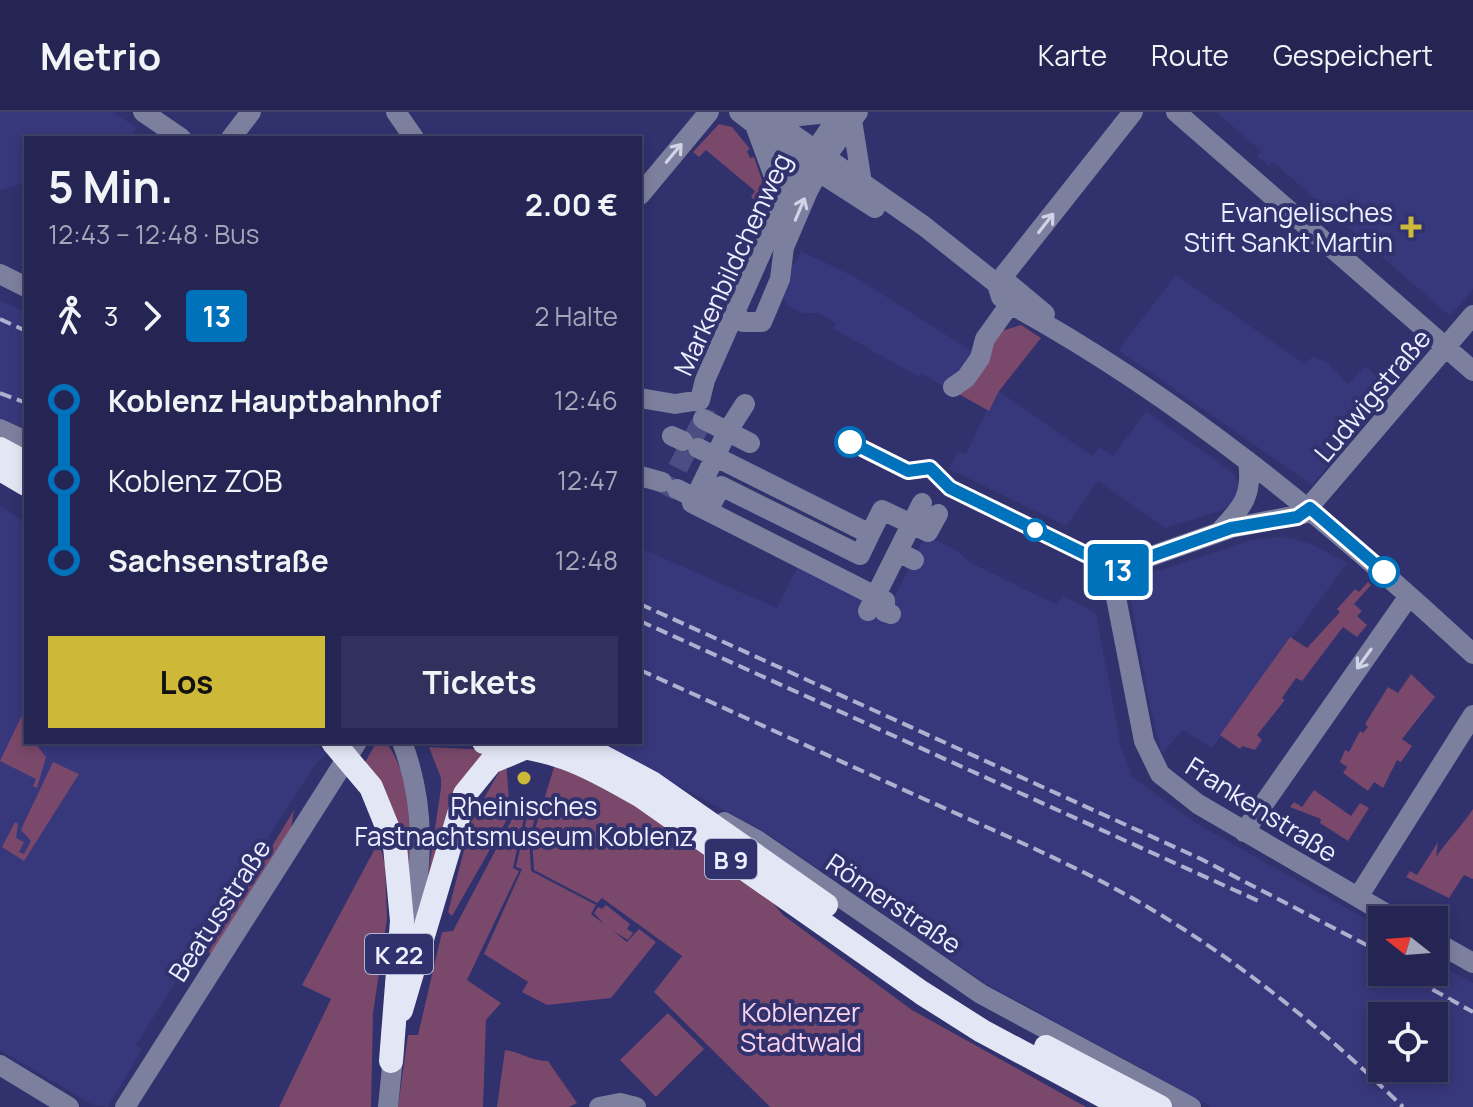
<!DOCTYPE html>
<html lang="de">
<head>
<meta charset="utf-8">
<style>
	body { margin:0; font-family:Manrope,sans-serif; background:#30315c; color:#f1f3f6; height:100vh; display:flex; flex-direction:column; font-size:30px; white-space:nowrap }
	* { box-sizing:border-box; margin:0 }
	p { font-size:26px; color:#a3a5b8 }
	.icon { flex:none; width:44px; height:44px; fill:none; stroke:currentColor; stroke-width:2; stroke-linecap:round; stroke-linejoin:round }
	.map { position:relative; flex:1; overflow:hidden }
	.details { position:absolute; left:24px; top:24px; width:618px; height:608px; display:flex; flex-direction:column; background:#242552; border-radius:0px; box-shadow:0 4px 12px #0003,0 0 0 2px #414269 }
	.details>* { flex:none }
	.badge { padding:0 16px; border-radius:6px; font-size:28px; line-height:52px }
	.needle { width:52px; rotate:287deg }
	.controls { position:absolute; left:1368px; top:794px; display:grid; gap:16px }
	.controls a { display:grid; place-items:center; width:80px; height:80px; border-radius:0px; background:#242552; box-shadow:0 4px 12px #0003,0 0 0 2px #414269; font-size:40px }
	.map>.badge { position:absolute; translate:-50% -50%; box-shadow:0 0 0 4px #fff }
	.legs { display:flex; align-items:center; gap:12px; height:88px; padding:0 24px; font-size:26px }
	.legs p { margin-inline-start:auto }
	.overview { display:flex; align-items:center; justify-content:space-between; height:136px; padding:0 24px }
	h1 { font-size:44px; font-weight:700; line-height:60px }
	.cta { display:flex; gap:16px; margin-top:auto; padding:16px 24px }
	.cta a { flex:1; height:92px; border-radius:0px; background:#ceb837; color:#111; font-size:32px; font-weight:700; line-height:92px; text-align:center }
	.cta a+a { background:#30315c; color:#f1f3f6 }
	ul { padding:0 24px; list-style:none }
	li { display:flex; align-items:center; gap:28px; height:80px; font-size:30px }
	li i { display:grid; place-items:center; width:12px; height:100%; margin:0 10px; background:currentColor }
	li i::after { content:''; width:20px; height:20px; margin:-10px; border:6px solid; border-radius:50%; background:#242552 }
	li p { margin-inline-start:auto }
	li:first-child i { background:linear-gradient(#0000 50%,currentColor 0) }
	li:last-child i { background:linear-gradient(currentColor 50%,#0000 0) }
	header { display:flex; align-items:center; gap:48px; box-sizing:border-box; height:112px; padding:0 40px; background:#242552; border-bottom:2px solid #414269 }
	header strong { font-size:38px }
	nav { display:flex; gap:44px; margin-inline-start:auto; font-size:28px }
	.map>svg:first-child { display:block }
	.built { fill:#37377b; fill-rule:evenodd }
	.green { fill:#79486a }
	.lines { fill:none; stroke-linecap:round; stroke-linejoin:round }
	.minor-tunnel { stroke:#4c4e83; stroke-width:20; stroke-dasharray:20 10; stroke-linecap:butt }
	.minor { stroke:#7c809e; stroke-width:20 }
	.highway { stroke:#e3e6f5; stroke-width:24 }
	.rail { stroke:#afb0cf; stroke-width:4; stroke-dasharray:12 6; stroke-linecap:butt }
	.highway-bridge { stroke:#e3e6f5; stroke-width:24 }
	.oneway { stroke:#d1d3e7 }
	.line-1-casing { stroke:#fff; stroke-width:18 }
	.line-1 { stroke:#0072bc; stroke-width:12 }
	.poi-dot { fill:#ceb837; stroke:#30316d; stroke-width:3 }
	.stop-1-dot { fill:#fff; stroke:#0072bc; stroke-width:4 }
	.labels { text-anchor:middle; dominant-baseline:central; stroke-width:8; stroke-linejoin:round; paint-order:stroke }
	.shield { fill:#30316d; stroke:#b4b6d3; stroke-width:2 }
	.shield-label { font-size:24px; font-weight:bold; fill:#edefff }
	.poi-label { font-size:26px; fill:#edefff; stroke:#30316d; text-anchor:end }
	.street-label { font-size:26px; fill:#edefff; stroke:#30316d }
	.park-label { font-size:26px; fill:#fad3ec; stroke:#30316d }
</style>
</head>
<body>
<header>
<strong>Metrio</strong>
<nav><a>Karte</a><a>Route</a><a>Gespeichert</a></nav>
</header>
<div class="map">
<svg width="1473" height="995" viewBox="0 0 1473 995">
	<rect width="100%" height="100%" fill="#30316d"/>
	<path class="built" d="M0,0H113L137,16L129,26H26V75L21,72L0,78Z
		M1216,0H1473V177L1450,204L1273,50L1269,54L1257,44L1261,39Z
		M801,139L855,165L973,240L948,277L922,261L919,265L834,217L836,211L819,201H803L788,194L782,186L789,154L797,149Z
		M1176,163L1305,252L1313,244L1327,250L1348,272L1365,254L1393,277L1312,373L1118,238Z
		M0,189L26,200V319L0,306Z
		M997,278L1092,344L1099,335L1113,344L1146,299L1232,360L1238,369V381L1233,392L1223,398L1165,416L1098,369L1066,414L949,357L958,339L966,342Z
		M0,394L26,411V630H311L328,641L316,651L136,933L142,938L108,995L93,993L0,938Z
		M926,423L957,439L971,451L1057,493L1063,484L1096,501L1121,635L1131,660L1129,663L1199,713L1382,816V860H1434V850L1473,871V995H1212L988,873L765,720L596,630H640V436L777,496L797,456L886,501ZM1382,904H1434V956H1382Z
		M1283,424L1311,432L1347,451L1212,636L1183,618L1162,642L1150,595L1131,489L1134,472L1147,462L1252,428Z"/>
	<path class="green" d="M719,12L732,15L750,37L747,39L750,46L754,45L763,71V106L760,92L751,85L755,79L706,38L699,45L693,40Z
		M1021,213L1041,226L999,279L989,299L957,281L1001,219Z
		M1368,470L1371,473L1354,492L1362,499L1357,504L1367,513L1357,525L1343,515L1302,569L1296,566L1282,586L1285,588L1257,623L1262,628L1255,638L1242,634L1240,637L1220,623L1290,525L1307,536L1340,500L1337,497L1355,477L1359,480Z
		M1411,562L1435,585L1402,627L1412,634L1401,650L1397,648L1383,676L1374,670L1368,679L1343,661L1347,655L1340,650L1345,638L1349,640L1360,619L1363,621L1368,615L1365,612L1388,575L1398,581Z
		M24,599L26,630H34L46,645L37,676L33,674L36,667L0,649Z
		M376,631L388,633C413,669 410,718 410,760L364,652Z
		M429,635L488,638L457,678L422,804L441,676V666Z
		M506,648L509,688L517,690L452,804L448,800L472,707Z
		M53,650L79,662L24,749L2,735L15,710L18,712L16,726L24,730L19,740L24,742L31,729L21,718L24,711Z
		M555,652L636,693L768,785L783,803L912,898L1086,995H770L654,880L682,844L602,786L597,791L534,758L532,727Z
		M1314,678L1351,704L1360,691L1369,696L1348,729L1320,711L1321,707L1290,695L1294,690L1302,695Z
		M521,690L527,692L513,756L519,759L467,868L501,891L486,908L483,995H398L408,923H418L442,820L453,819Z
		M530,692L539,693L529,726L531,759L596,793L591,802L604,812L594,801L598,795L602,797L606,793L630,812L627,817L633,821L628,828L613,819L627,830L639,817L656,830L611,886L547,893L522,880L528,870L484,842L522,757L516,755Z
		M1473,697V767L1464,763L1449,786L1406,765L1410,759L1417,763L1438,730L1436,745C1447,729 1461,715 1473,697Z
		M294,698L291,716L211,842L208,840Z
		M379,729L385,753L387,807L373,901L371,995H279L331,887L302,873Z
		M668,901L704,937L656,985L620,948Z
		M505,938C521,940 531,949 548,949L577,991L569,995H497Z"/>
	<g class="lines">
		<path class="minor-tunnel" d="M664,383L703,307L705,297"/>
		<path class="minor" d="M143,0L181,26
			M396,0L414,26
			M739,0L805,51L875,96
			M761,0L924,114L997,172H1009L1045,202
			M1176,0L1473,259
			M770,7L839,0
			M852,8L862,71
			M755,13L776,70L779,97
			M231,26L251,0
			M640,83L709,0
			M0,162L26,175
			M997,172L1001,185L1010,192C1180,285 1331,410 1473,542
			M997,172L1133,0
			M735,200L743,210H762L780,167L784,135L808,79L826,45L858,0
			M953,275L966,266L980,246L985,227L1010,192
			M640,286L675,292L700,288L705,268L790,76L841,0
			M703,307L750,331
			M0,317L26,329
			M672,324L683,329
			M698,336L870,422L882,398L928,420L938,402
			M640,364L662,370
			M677,377L695,386L692,391L885,489V500L891,502
			M695,386L727,320L745,292
			M708,399L721,374L860,443L870,422
			M1221,418C1243,395 1253,382 1248,349
			M904,443L914,448
			M868,499L922,391
			M402,630C429,701 420,756 410,829
			M724,710L757,728L981,882L1191,995
			M1244,720L1409,484
			M1358,785L1473,603
			M1397,808L1198,692L1160,662L1144,629L1114,475L1118,462L1129,452L1231,416L1303,402L1473,203
			M1434,829L1473,851
			M0,953L69,995
			M125,995L357,630
			M388,995L394,935
			M599,995L620,991L636,995"/>
		<path class="highway" d="M0,337L26,351
			M0,357L26,372
			M484,630C554,636 581,649 641,684L922,881L982,919L1124,995
			M401,898L465,682L491,650L522,637
			M1046,935L1160,995
			M391,949L402,809L395,734"/>
		<path class="rail" d="M0,207L26,219
			M0,281L26,291
			M640,492L1201,747L1382,841
			M640,509L1263,791
			M640,558C738,602 835,647 933,691C1008,725 1085,757 1156,800C1247,855 1327,921 1403,995
			M1401,860L1473,900"/>
		<path class="highway-bridge" d="M333,630L371,675L395,734
			M575,630L652,671L826,793"/>
	</g>
	<defs><path id="oneway-shaft" d="M-6 0H5M1.5-3L5.5 0L1.5 3" fill="none" stroke-width="1.6" stroke-linecap="round" stroke-linejoin="round" transform="scale(2)"/></defs>
	<g class="oneway">
		<use href="#oneway-shaft" transform="translate(674 41) rotate(-50)"/>
		<use href="#oneway-shaft" transform="translate(800 97) rotate(-67)"/>
		<use href="#oneway-shaft" transform="translate(1046 111) rotate(-52)"/>
		<use href="#oneway-shaft" transform="translate(1364 547) rotate(126)"/>
	</g>
	<g class="lines">
		<defs>
			<path id="line-1" d="M850,330L908,359L930,356L950,376L1120,459L1129,452L1231,416L1297,405L1310,396L1384,460"/>
		</defs>
		<use href="#line-1" class="line-1-casing"/>
		<use href="#line-1" class="line-1"/>
	</g>
	<g class="poi-dot">
		<path d="M1407 103h8v8h8v8h-8v8h-8v-8h-8v-8h8z"/>
		<circle cx="524" cy="666" r="8"/>
	</g>
	<g class="stop-1-dot">
		<circle cx="850" cy="330" r="14"/>
		<circle cx="1035" cy="418" r="10"/>
		<circle cx="1384" cy="460" r="14"/>
	</g>
	<g class="labels">
		<g class="shield">
			<rect x="705" y="727" width="52" height="40" rx="6"/>
			<rect x="365" y="822" width="68" height="40" rx="6"/>
		</g>
		<g class="shield-label">
			<text x="731" y="747">B 9</text>
			<text x="399" y="842">K 22</text>
		</g>
		<g class="poi-label">
			<text x="1393" y="100">Evangelisches<tspan x="1393" dy="30">Stift Sankt Martin</tspan></text>
			<text x="524" y="694" text-anchor="middle">Rheinisches<tspan x="524" dy="30">Fastnachtsmuseum Koblenz</tspan></text>
		</g>
		<g class="street-label">
			<text transform="translate(732 152) rotate(-65)">Markenbildchenweg</text>
			<text transform="translate(1372 283) rotate(-50)">Ludwigstraße</text>
			<text transform="translate(1262 697) rotate(32)">Frankenstraße</text>
			<text transform="translate(894 791) rotate(34)">Römerstraße</text>
			<text transform="translate(219 798) rotate(-57)">Beatusstraße</text>
		</g>
		<g class="park-label">
			<text x="801" y="900">Koblenzer<tspan x="801" dy="30">Stadtwald</tspan></text>
		</g>
	</g>
</svg>
<div class="controls">
<a><svg class="needle" viewBox="-14 -14 28 28"><path d="M0-13l5 13h-10z" fill="#e53935"/><path d="M0 13l5-13h-10z" fill="#a3a5b8"/></svg></a>
<a><svg class="icon" aria-label="locate" viewBox="0 0 24 24"><circle cx="12" cy="12" r="6"/><path d="M12 2v4M12 18v4M2 12h4M18 12h4"/></svg></a>
</div>
<b class="badge" style="left:1118px;top:458px;background:#0072bc;color:#fff">13</b>
<section class="details">
<div class="overview"><div><h1>5 Min.</h1><p>12:43 – 12:48 · Bus</p></div><b>2.00 €</b></div>
<div class="legs"><svg class="icon" aria-label="walk" viewBox="0 0 24 24"><circle cx="13" cy="4" r="2"/><path d="M13 8l-2 6 4 7M11 14l-3 7M7 12l3-4h3l4 4"/></svg>3<svg class="icon" aria-label="forward" viewBox="0 0 24 24"><path d="M9 5l7 7-7 7"/></svg><b class="badge" style="background:#0072bc;color:#fff">13</b><p>2 Halte</p></div>
<ul>
<li><i style="color:#0072bc"></i><b>Koblenz Hauptbahnhof</b><p>12:46</p></li>
<li><i style="color:#0072bc"></i><span>Koblenz ZOB</span><p>12:47</p></li>
<li><i style="color:#0072bc"></i><b>Sachsenstraße</b><p>12:48</p></li>
</ul>
<div class="cta"><a>Los</a><a>Tickets</a></div>
</section>
</div>
</body>
</html>
